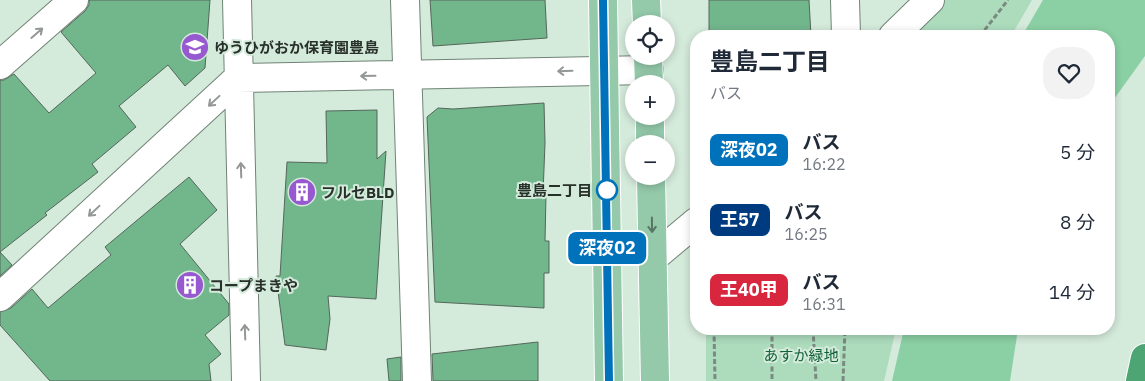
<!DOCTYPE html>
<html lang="ja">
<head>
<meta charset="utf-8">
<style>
	body { margin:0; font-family:"IBM Plex Sans","Noto Sans JP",sans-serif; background:#f2f2f3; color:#1f2937; height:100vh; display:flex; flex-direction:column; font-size:19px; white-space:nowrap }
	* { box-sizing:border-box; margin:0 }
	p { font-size:16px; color:#747a83 }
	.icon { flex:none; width:28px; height:28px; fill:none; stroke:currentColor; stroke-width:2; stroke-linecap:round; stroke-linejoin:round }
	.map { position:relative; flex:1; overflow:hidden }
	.panel { position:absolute; left:690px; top:30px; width:425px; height:305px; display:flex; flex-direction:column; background:#fff; border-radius:20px; box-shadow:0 2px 8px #0003 }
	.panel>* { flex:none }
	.badge { padding:0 10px; border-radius:8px; font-size:18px; line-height:32px }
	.fabs { position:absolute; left:625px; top:15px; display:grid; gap:10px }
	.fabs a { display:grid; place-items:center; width:50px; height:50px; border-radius:50%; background:#fff; box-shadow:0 2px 8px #0003; font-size:25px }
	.map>.badge { position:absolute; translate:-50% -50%; box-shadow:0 0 0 2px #fff }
	.round { display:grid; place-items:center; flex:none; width:52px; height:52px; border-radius:20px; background:#f2f2f3 }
	.summary { display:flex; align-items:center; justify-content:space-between; height:85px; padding:0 20px }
	h1 { font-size:24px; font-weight:700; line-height:38px }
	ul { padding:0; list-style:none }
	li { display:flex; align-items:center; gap:15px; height:70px; padding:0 20px }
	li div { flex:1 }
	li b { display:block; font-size:19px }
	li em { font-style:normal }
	li .badge { min-width:55px; font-weight:700; text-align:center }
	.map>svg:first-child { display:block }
	.green { fill:#addcbd }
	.water { fill:#8bd0a4 }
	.building { fill:#72b68c; stroke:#54675a }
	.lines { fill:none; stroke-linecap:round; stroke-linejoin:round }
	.minor-casing { stroke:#708376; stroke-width:30 }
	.primary-casing { stroke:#fff; stroke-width:30 }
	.motorway-casing { stroke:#fff; stroke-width:30 }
	.path { stroke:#7b8a80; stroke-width:3; stroke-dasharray:5 2.5; stroke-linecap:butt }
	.minor { stroke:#fff; stroke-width:28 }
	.primary { stroke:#94c9aa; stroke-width:28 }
	.motorway { stroke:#4ca572; stroke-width:28 }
	.oneway { stroke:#949894 }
	.oneway2 { stroke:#597564 }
	.line-casing { stroke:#fff; stroke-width:11 }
	.line { stroke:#0072bc; stroke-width:8 }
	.stop-dot { fill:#fff; stroke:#0072bc; stroke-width:2.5 }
	.labels { text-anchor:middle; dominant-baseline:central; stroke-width:4; stroke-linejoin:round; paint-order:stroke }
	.poi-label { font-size:15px; font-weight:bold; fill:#28302a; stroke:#d4eadb; text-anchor:start }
	.stop-label { font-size:15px; font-weight:bold; fill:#28302a; stroke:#d4eadb; text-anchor:end }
	.park-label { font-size:15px; fill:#116139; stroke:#d4eadb }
</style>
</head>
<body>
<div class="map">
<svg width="1145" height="381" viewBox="0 0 1145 381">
	<rect width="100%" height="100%" fill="#d4eadb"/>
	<path class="green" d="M946,0H1032L1011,36H909Z
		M706,329H896L884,381H706Z"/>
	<path class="water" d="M1043,0H1145V56L1109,106V36H1022Z
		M904,329H1018L1010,381H892Z"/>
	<path class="building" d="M89,0H210L205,68L185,86L168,65L119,106L136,127L92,164L98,172L45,213L47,215L0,252L12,265L0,276V80H4L14,74L49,113L96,73L61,32L85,11L89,5Z
		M430,0H545L547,38L433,46Z
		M709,0H809L811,36H766V32H709Z
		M544,103L545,143L543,194H546L545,241H549V273H544V308L435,302L427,117L438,108L453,109Z
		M377,110V159L386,151L376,299L328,296L330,319L326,350L285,345L276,276H280L287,162L327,163L326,111Z
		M189,177L217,210L180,244L229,304V315L205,335L221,354L209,364L211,381H50L0,325V312L11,308L32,289L48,308L111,255L105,247Z
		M538,342V381H433L432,354Z
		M401,357V381H389L387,359Z"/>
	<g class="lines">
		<defs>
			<path id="minor" d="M237,0L246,381
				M405,0L417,381
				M845,0L846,36
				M893,36L930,0
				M0,65L74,0
				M653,258L696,222
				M0,297L238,78L649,70"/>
			<path id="primary" d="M603,0L609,381
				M646,0L647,24
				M648,56L649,84
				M650,116V144
				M651,176L655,381"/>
			<path id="motorway" d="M1140,381L1145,358"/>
		</defs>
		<use href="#minor" class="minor-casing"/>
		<use href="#primary" class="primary-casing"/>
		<use href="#motorway" class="motorway-casing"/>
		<path class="path" d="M980,36L1008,0
			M695,318H696
			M714,329L715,381
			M772,329V381
			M813,329L816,381
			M843,381L845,329"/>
		<use href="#minor" class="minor"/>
		<use href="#primary" class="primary"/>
		<use href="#motorway" class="motorway"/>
	</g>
	<defs><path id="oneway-shaft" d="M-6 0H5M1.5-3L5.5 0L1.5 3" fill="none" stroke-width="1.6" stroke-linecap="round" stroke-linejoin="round" transform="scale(1.25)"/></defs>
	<g class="oneway">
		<use href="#oneway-shaft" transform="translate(37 33) rotate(-41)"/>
		<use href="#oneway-shaft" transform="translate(565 71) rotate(178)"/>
		<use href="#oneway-shaft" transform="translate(368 76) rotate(179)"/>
		<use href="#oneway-shaft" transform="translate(214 101) rotate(137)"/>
		<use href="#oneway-shaft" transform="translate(241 170) rotate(-92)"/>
		<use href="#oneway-shaft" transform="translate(94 211) rotate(137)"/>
		<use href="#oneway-shaft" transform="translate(245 332) rotate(-92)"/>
	</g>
	<use class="oneway2" href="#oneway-shaft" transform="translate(652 225) rotate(89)"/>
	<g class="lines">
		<defs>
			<path id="line" d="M603,0L609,381"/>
		</defs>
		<use href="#line" class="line-casing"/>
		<use href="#line" class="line"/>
	</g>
	<defs>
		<symbol id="school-disc" viewBox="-11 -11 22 22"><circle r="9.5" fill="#9759cf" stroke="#d4eadb"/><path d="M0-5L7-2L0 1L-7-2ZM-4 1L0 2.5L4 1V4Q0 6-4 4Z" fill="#fff"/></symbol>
		<symbol id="building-disc" viewBox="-11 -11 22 22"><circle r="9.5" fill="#9759cf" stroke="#d4eadb"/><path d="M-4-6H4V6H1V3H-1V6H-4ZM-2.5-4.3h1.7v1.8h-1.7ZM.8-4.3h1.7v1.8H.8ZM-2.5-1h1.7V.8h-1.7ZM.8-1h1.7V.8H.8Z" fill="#fff"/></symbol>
	</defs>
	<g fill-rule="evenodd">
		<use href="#school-disc" x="179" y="31" width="32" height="32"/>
		<use href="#building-disc" x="286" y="176" width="32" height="32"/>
		<use href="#building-disc" x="174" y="269" width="32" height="32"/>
	</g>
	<circle class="stop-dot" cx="607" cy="190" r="10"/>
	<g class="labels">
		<g class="poi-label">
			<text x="214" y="47">ゆうひがおか保育園豊島</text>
			<text x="321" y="192">フルセBLD</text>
			<text x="209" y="285">コープまきや</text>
		</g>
		<g class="stop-label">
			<text x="592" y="190">豊島二丁目</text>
		</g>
		<g class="park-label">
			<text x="801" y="355">あすか緑地</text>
		</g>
	</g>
</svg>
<div class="fabs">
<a><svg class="icon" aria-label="locate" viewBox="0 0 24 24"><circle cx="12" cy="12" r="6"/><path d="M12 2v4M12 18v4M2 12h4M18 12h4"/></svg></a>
<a>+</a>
<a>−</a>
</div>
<b class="badge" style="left:607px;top:248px;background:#0072bc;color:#fff">深夜02</b>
<section class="panel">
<div class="summary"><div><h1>豊島二丁目</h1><p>バス</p></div><a class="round"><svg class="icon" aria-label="heart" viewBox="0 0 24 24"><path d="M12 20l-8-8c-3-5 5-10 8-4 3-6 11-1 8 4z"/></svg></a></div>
<ul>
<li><span class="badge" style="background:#0072bc;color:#fff">深夜02</span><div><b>バス</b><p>16:22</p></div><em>5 分</em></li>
<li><span class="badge" style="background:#003b80;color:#fff">王57</span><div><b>バス</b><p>16:25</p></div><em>8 分</em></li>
<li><span class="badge" style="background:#d7263d;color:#fff">王40甲</span><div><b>バス</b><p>16:31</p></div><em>14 分</em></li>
</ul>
</section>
</div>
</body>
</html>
